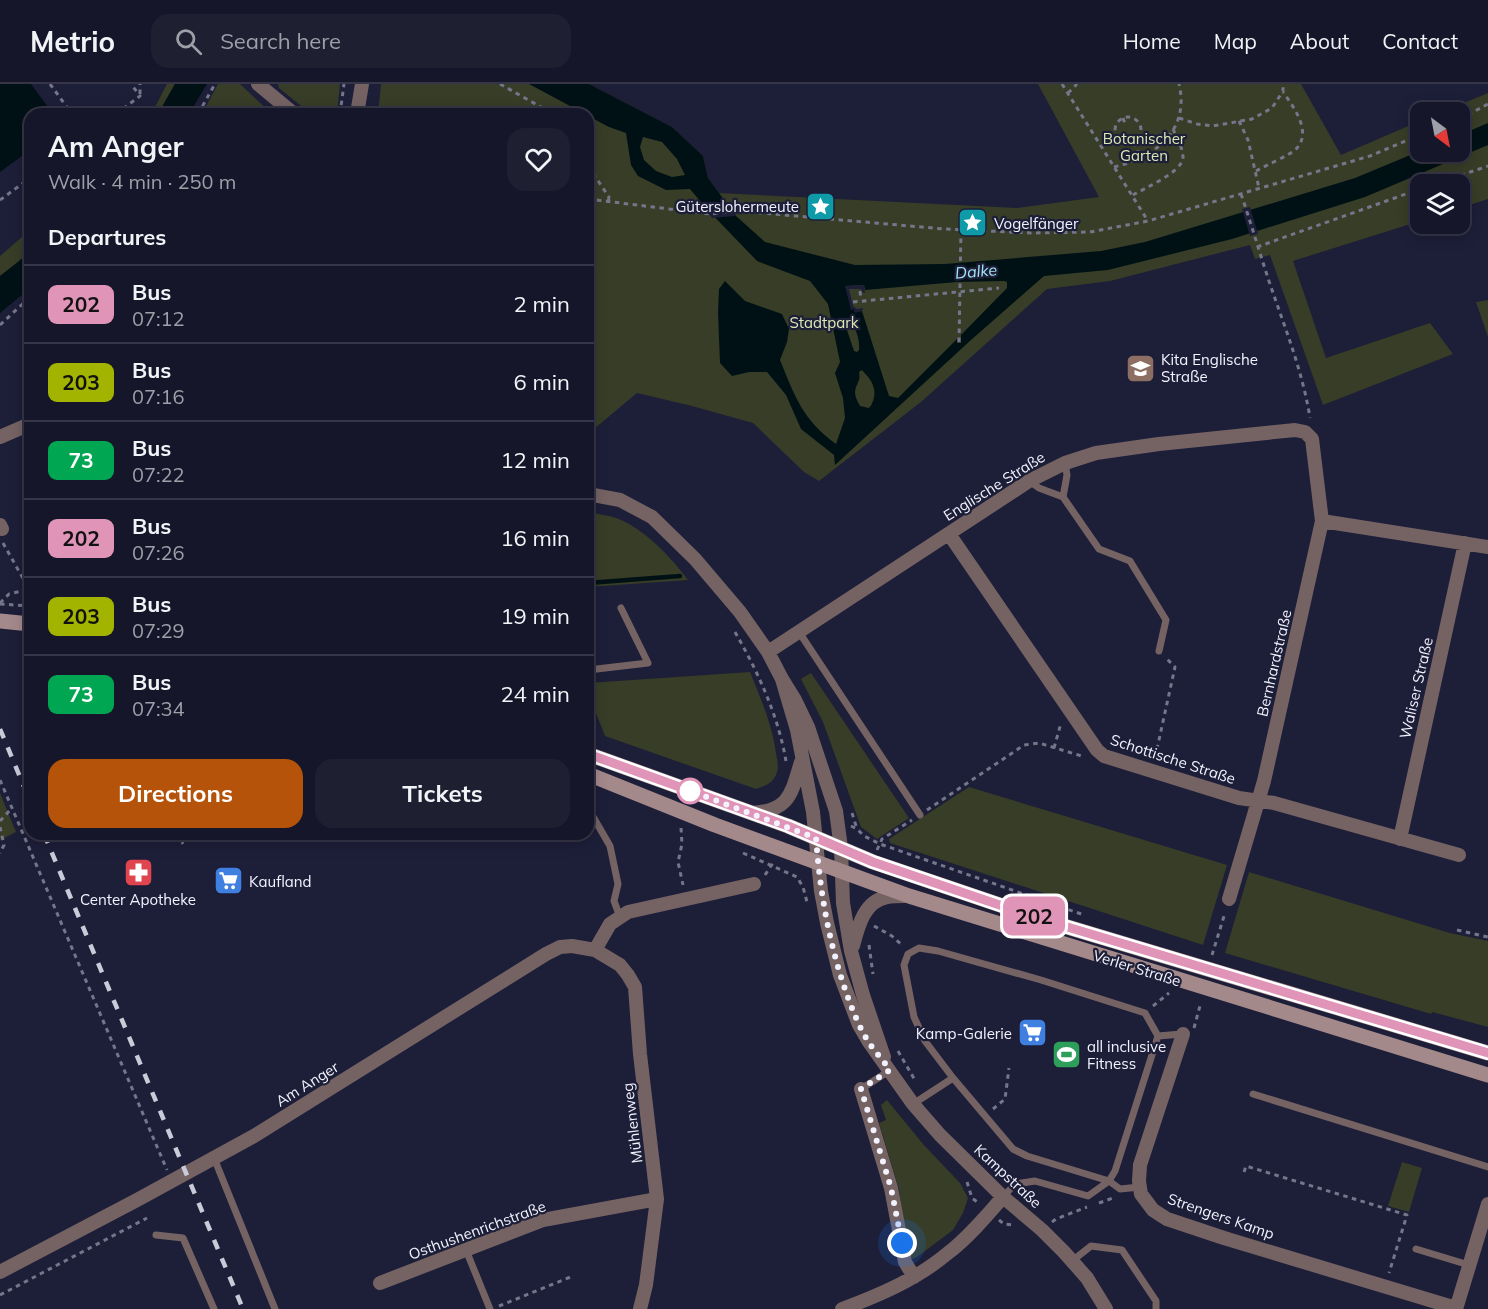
<!DOCTYPE html>
<html lang="en">
<head>
<meta charset="utf-8">
<style>
	body { margin:0; font-family:Mulish,sans-serif; background:#1f1f32; color:#f1f3f6; height:100vh; display:flex; flex-direction:column; font-size:22px; white-space:nowrap }
	* { box-sizing:border-box; margin:0 }
	p { font-size:20px; color:#9e9fa8 }
	.icon { flex:none; width:33px; height:33px; fill:none; stroke:currentColor; stroke-width:2; stroke-linecap:round; stroke-linejoin:round }
	.map { position:relative; flex:1; overflow:hidden }
	.panel { position:absolute; left:24px; top:24px; width:570px; height:732px; display:flex; flex-direction:column; background:#16162a; border-radius:18px; box-shadow:0 3px 15px #0003,0 0 0 2px #353547 }
	.panel>* { flex:none }
	.badge { padding:0 12px; border-radius:9px; font-size:21px; line-height:39px }
	.needle { width:39px; rotate:148deg }
	.tools { position:absolute; left:1410px; top:18px; display:grid; gap:12px }
	.tools a { display:grid; place-items:center; width:60px; height:60px; border-radius:12px; background:#16162a; box-shadow:0 3px 15px #0003,0 0 0 2px #353547; font-size:30px }
	.you { position:absolute; width:30px; height:30px; margin:-15px; border:4px solid #fff; border-radius:50%; background:#1a73e8; box-shadow:0 0 0 9px #1a73e833 }
	.map>.badge { position:absolute; translate:-50% -50%; box-shadow:0 0 0 3px #fff }
	h2 { padding:0 24px; font-size:22px; line-height:54px }
	.round { display:grid; place-items:center; flex:none; width:63px; height:63px; border-radius:18px; background:#1f1f32 }
	.headline { display:flex; align-items:center; justify-content:space-between; height:102px; padding:0 24px }
	h1 { font-size:28px; font-weight:700; line-height:45px }
	.cta { display:flex; gap:12px; margin-top:auto; padding:12px 24px }
	.cta a { flex:1; height:69px; border-radius:18px; background:#b45309; color:#fff; font-size:24px; font-weight:700; line-height:69px; text-align:center }
	.cta a+a { background:#1f1f32; color:#f1f3f6 }
	ul { padding:0; list-style:none }
	li { display:flex; align-items:center; gap:18px; height:78px; padding:0 24px; border-top:2px solid #353547 }
	li div { flex:1 }
	li b { display:block; font-size:22px }
	li em { font-style:normal }
	li .badge { min-width:66px; font-weight:700; text-align:center }
	header { display:flex; align-items:center; gap:36px; box-sizing:border-box; height:84px; padding:0 30px; background:#16162a; border-bottom:2px solid #353547 }
	header strong { font-size:28px }
	nav { display:flex; gap:33px; margin-inline-start:auto; font-size:21px }
	.search { width:420px; height:54px; background:#1f1f32; display:flex; align-items:center; gap:15px; box-sizing:border-box; padding:0 21px; border-radius:18px; color:#9e9fa8; font-size:22px }
	.map>svg:first-child { display:block }
	.green { fill:#373d27 }
	.water { fill:#001115; fill-rule:evenodd }
	.pier { fill:#1d1e38 }
	.lines { fill:none; stroke-linecap:round; stroke-linejoin:round }
	.stream { stroke:#001115; stroke-width:4.5 }
	.path { stroke:#75768a; stroke-width:3; stroke-dasharray:4.5 4.5; stroke-linecap:butt }
	.service { stroke:#756364; stroke-width:7 }
	.minor { stroke:#756364; stroke-width:14 }
	.secondary { stroke:#a4898b; stroke-width:15 }
	.rail { stroke:#cacbd9; stroke-width:4.5; stroke-dasharray:10 10; stroke-linecap:butt }
	.line-casing { stroke:#fff; stroke-width:14 }
	.line { stroke:#e094b7; stroke-width:9 }
	.walk { stroke:#f2f3fe; stroke-width:6; stroke-dasharray:0 10.8 }
	.stop-dot { fill:#fff; stroke:#e094b7; stroke-width:3 }
	.labels { text-anchor:middle; dominant-baseline:central; stroke-width:4.5; stroke-linejoin:round; paint-order:stroke }
	.park-label { font-size:15px; fill:#ddeab6; stroke:#1d1e38 }
	.poi-label { font-size:15px; fill:#f2f3fe; stroke:#1d1e38; text-anchor:start }
	.street-label { font-size:15px; fill:#f2f3fe; stroke:#1d1e38 }
	.water-label { font-size:16px; font-style:italic; fill:#a2e5f4; stroke:#1d1e38 }
</style>
</head>
<body>
<header>
<strong>Metrio</strong>
<div class="search"><svg class="icon" aria-label="search" viewBox="0 0 24 24"><circle cx="10" cy="10" r="6"/><path d="M15 15l6 6"/></svg>Search here</div>
<nav><a>Home</a><a>Map</a><a>About</a><a>Contact</a></nav>
</header>
<div class="map">
<svg width="1488" height="1225" viewBox="0 0 1488 1225">
	<rect width="100%" height="100%" fill="#1d1e38"/>
	<path class="green" d="M167,0H175L158,30H150L154,25Z
		M218,0H240L272,30H202Z
		M278,0H340L337,30H311L279,4Z
		M381,0H589L672,43L703,72L708,94L719,109L1017,124L1099,113L1038,0H1301L1341,71L1420,37V68H1460V28H1442L1488,9V115L1460,124V100H1420V137L1293,177L1326,274L1430,239L1453,270L1323,321L1270,171L1255,175L1250,161L1110,197L1047,205L921,318L819,397L804,388L753,339L692,322L637,309L588,350V30H378Z
		M30,146V167L18,178L0,192V172Z
		M1488,216V253L1476,218Z
		M588,428C597,430 607,431 616,434C644,444 671,473 688,496L588,503Z
		M750,588C761,615 772,640 776,669C777,675 779,683 777,688C774,699 765,702 756,705L605,652L588,609V599Z
		M811,589L909,734L877,755L861,743L823,638L801,595Z
		M969,703L1227,781L1203,861L890,759L889,755Z
		M0,709L16,748L0,756Z
		M1249,788L1450,849L1488,857V943L1432,928L1431,930L1225,869Z
		M887,1016L923,1060L960,1099L968,1114L963,1129L953,1146L917,1173L912,1175L906,1164L899,1105L879,1039L886,1036L881,1021Z
		M1402,1078L1422,1084L1409,1128L1388,1122Z"/>
	<path class="water" d="M0,0H31L53,30H30V66L0,88Z
		M175,0H207L189,30H158Z
		M529,0H589L672,43L703,72L708,94L736,132L765,158L855,181L945,180L1101,167L1145,158L1355,94L1420,67L1460,68V51L1488,39V61L1365,113L1232,155L1108,186L1044,192L971,256L835,381L834,371L801,345L786,311L767,288H749L732,292L720,279L718,229L719,205L725,197L745,217L782,230L789,245L787,258L780,276C795,313 803,336 836,360L845,334L843,314L835,289L840,278L828,220L810,197L757,177L705,123L690,105L666,106L638,92L631,81L626,49L609,43L588,32V30H585ZM643,53L662,58L677,75L685,91L672,93L656,87L644,76L640,63ZM1004,197L1007,198V204L961,251V259H957V255L898,314L889,312L862,227L855,228L845,202L864,201L865,206L957,198ZM848,236C856,242 860,256 859,266L857,268L854,267L845,240ZM862,286C865,290 870,294 872,299C876,307 875,317 869,324L860,322C858,318 855,313 855,308C856,299 861,298 859,288Z
		M30,167V204L0,229V192L18,178Z"/>
	<path class="pier" d="M732,123L735,132L712,134L707,126Z
		M1250,123L1258,150L1250,152L1242,125Z
		M864,201L865,209L862,208L861,205H849L853,222L857,225L863,224V226L855,229L854,225L851,226L845,202Z"/>
	<g class="lines">
		<path class="stream" d="M588,499L680,492"/>
		<path class="path" d="M50,0L72,30
			M500,0L548,27L552,30
			M1062,0L1148,137
			M1068,9L1077,0
			M140,10V0
			M116,30L140,12L131,0
			M198,30L215,0
			M340,30L344,0
			M1115 46a13 13 0 1 1 26 0a13 13 0 1 1-26 0Z
			M1123,34L1126,42
			M1179,34L1197,40L1213,42L1252,35L1272,24L1283,7V0
			M1460,35L1488,20
			M1239,37L1248,56L1259,104
			M1134,58L1141,74
			M588,82L609,113L608,118
			M1114,83C1156,73 1190,46 1179,0
			M1256,87C1266,81 1291,71 1297,64C1312,47 1293,22 1283,8
			M1435,100L1488,82
			M1241,110C1252,142 1261,174 1272,206C1287,249 1303,290 1310,334
			M1133,111C1145,104 1182,88 1183,74C1183,64 1177,54 1173,45
			M588,115L710,130L739,127L944,145L1031,149L1090,148L1148,137L1370,72L1420,51
			M0,116L30,94
			M1257,163L1420,105
			M860,207L861,216
			M853,218L999,204
			M0,241L30,213
			M959,258L961,146
			M3,459L29,505
			M0,519L9,510L30,505
			M0,520L30,522
			M735,548C758,588 778,631 786,677
			M1054,664L1061,639
			M1155,674L1175,583L1167,575
			M0,696L167,1086
			M927,726L1024,661L1039,659L1085,673
			M852,729L857,745
			M0,737L12,724
			M851,742L857,745L864,752L880,760L1084,831
			M0,743L4,761L0,769
			M681,744L682,760L678,778L683,801
			M178,750L183,760
			M877,766L882,755L912,736
			M743,769L797,793L803,803L807,818
			M765,791L773,779
			M874,842L892,852L902,861
			M1457,846L1488,853
			M869,861L873,890
			M1212,871L1225,829
			M1153,922L1169,909
			M1194,944L1201,918
			M898,967L916,998
			M993,1025L1005,1015L1009,984
			M985,1075L989,1076L1008,1094
			M1244,1088L1246,1082L1407,1131L1389,1189
			M967,1098L972,1114L980,1120
			M1023,1108L1038,1122
			M1099,1119L1113,1114
			M999,1136L1004,1140L1015,1141
			M1052,1138L1056,1135L1087,1123
			M0,1211L147,1134
			M499,1222L573,1192"/>
		<path class="service" d="M1029,397L1039,404L1063,413L1099,465L1130,477L1166,536L1159,567
			M1063,413L1067,391L1065,379
			M799,548L920,731
			M588,586L648,579L621,524
			M588,724L610,762L618,800L614,817L620,833
			M1158,952L1182,950
			M861,1005L889,987
			M1253,1010L1488,1083
			M913,1020L953,994
			M214,1074L275,1225
			M1003,1113L1015,1100L1035,1097L1088,1112L1109,1097L1115,1087L1158,952L1145,929L1041,896L938,867L919,864L908,870L904,881L914,933L925,957L953,994L1013,1065L1027,1072L1109,1097L1120,1105L1140,1103
			M156,1151L183,1154L214,1225
			M1416,1165L1469,1181
			M466,1166L490,1225
			M1072,1177L1091,1162L1122,1166L1156,1217V1225"/>
		<path class="minor" d="M258,0L294,30
			M357,30L362,0
			M0,353L30,340
			M588,410L620,416L652,433L695,475L740,528L768,568L782,595L795,616L808,643L836,727L841,764L843,819L851,867L863,911L884,973
			M1322,437L1488,463
			M0,441L2,445
			M949,450L1097,666L1104,672L1239,714L1274,719L1459,771
			M768,568L1029,397L1065,379L1096,369L1159,360L1295,346L1305,348L1312,355L1322,437L1264,697L1229,815
			M782,595L797,646L813,728L821,807L827,839L840,891L859,941L869,958L913,1020L940,1051L1003,1113L1042,1146L1064,1168L1087,1194L1106,1225
			M751,729C789,727 791,711 801,678
			M1400,755L1465,459
			M853,862C858,843 864,817 887,813C893,812 900,812 906,812
			M595,866L610,840L628,828L754,800
			M1183,950L1140,1081L1139,1097L1141,1110L1153,1126L1167,1135L1224,1154L1456,1224
			M861,1005L891,1104L905,1178L914,1193
			M0,1188L137,1116L254,1052L546,870L560,863L572,862L595,866L620,881L628,891L635,903L640,970L657,1115L646,1201L640,1225
			M380,1199L543,1136L657,1115
			M842,1225C880,1211 917,1195 948,1169C969,1153 986,1132 1003,1113
			M1456,1225L1488,1120"/>
		<path class="secondary" d="M0,537L30,540
			M588,670L788,742L873,778L1044,836L1488,969
			M588,690L715,741L909,812L1488,991"/>
		<path class="rail" d="M0,645L30,717
			M44,750L243,1225"/>
	</g>
	<g class="lines">
		<defs>
			<path id="line" d="M588,670L788,742L873,778L1044,836L1488,969"/>
		</defs>
		<use href="#line" class="line-casing"/>
		<use href="#line" class="line"/>
		<path class="walk" d="M690,707L688,706L816,754C820,808 829,860 847,911C853,927 859,943 868,957C874,967 883,976 890,986L861,1005L891,1104L902,1159"/>
	</g>
	<defs>
		<symbol id="sight-square" viewBox="-11 -11 22 22"><rect x="-9" y="-9" width="18" height="18" rx="4" fill="#0f9aa8" stroke="#1d1e38"/><path d="M0-6L1.8-2.2L6-1.7L2.9 1.2L3.7 5.4L0 3.3L-3.7 5.4L-2.9 1.2L-6-1.7L-1.8-2.2Z" fill="#fff"/></symbol>
		<symbol id="school-square" viewBox="-11 -11 22 22"><rect x="-9" y="-9" width="18" height="18" rx="4" fill="#8d6e63" stroke="#1d1e38"/><path d="M0-5L7-2L0 1L-7-2ZM-4 1L0 2.5L4 1V4Q0 6-4 4Z" fill="#fff"/></symbol>
		<symbol id="pharmacy-square" viewBox="-11 -11 22 22"><rect x="-9" y="-9" width="18" height="18" rx="4" fill="#e0444e" stroke="#1d1e38"/><path d="M-2-6h4v4h4v4h-4v4h-4v-4h-4v-4h4Z" fill="#fff"/></symbol>
		<symbol id="supermarket-square" viewBox="-11 -11 22 22"><rect x="-9" y="-9" width="18" height="18" rx="4" fill="#3f7fe0" stroke="#1d1e38"/><path d="M-6-5.5h2.5l.6 2H6L4.5 2H-2.5L-4.4-4H-6ZM-1.5 3.2a1.3 1.3 0 1 0 .1 0ZM3 3.2a1.3 1.3 0 1 0 .1 0Z" fill="#fff"/></symbol>
		<symbol id="stadium-square" viewBox="-11 -11 22 22"><rect x="-9" y="-9" width="18" height="18" rx="4" fill="#2e9e5b" stroke="#1d1e38"/><path d="M0-5a6.5 5 0 1 0 0 10a6.5 5 0 1 0 0-10ZM-3.5-1.8h7v3.6h-7Z" fill="#fff"/></symbol>
	</defs>
	<g fill-rule="evenodd">
		<use href="#sight-square" x="804" y="106" width="33" height="33"/>
		<use href="#sight-square" x="956" y="122" width="33" height="33"/>
		<use href="#school-square" x="1124" y="268" width="33" height="33"/>
		<use href="#pharmacy-square" x="122" y="772" width="33" height="33"/>
		<use href="#supermarket-square" x="212" y="780" width="33" height="33"/>
		<use href="#supermarket-square" x="1016" y="932" width="33" height="33"/>
		<use href="#stadium-square" x="1050" y="954" width="33" height="33"/>
	</g>
	<circle class="stop-dot" cx="690" cy="707" r="12"/>
	<g class="labels">
		<g class="park-label">
			<text x="1144" y="54">Botanischer<tspan x="1144" dy="17">Garten</tspan></text>
			<text x="824" y="238">Stadtpark</text>
		</g>
		<g class="poi-label">
			<text x="799" y="122" text-anchor="end">Güterslohermeute</text>
			<text x="994" y="139">Vogelfänger</text>
			<text x="1161" y="275">Kita Englische<tspan x="1161" dy="17">Straße</tspan></text>
			<text x="249" y="797">Kaufland</text>
			<text x="138" y="815" text-anchor="middle">Center Apotheke</text>
			<text x="1012" y="949" text-anchor="end">Kamp-Galerie</text>
			<text x="1087" y="962">all inclusive<tspan x="1087" dy="17">Fitness</tspan></text>
		</g>
		<g class="street-label">
			<text transform="translate(994 402) rotate(-32)">Englische Straße</text>
			<text transform="translate(1274 579) rotate(-77)">Bernhardstraße</text>
			<text transform="translate(1416 604) rotate(-77)">Waliser Straße</text>
			<text transform="translate(1173 675) rotate(18)">Schottische Straße</text>
			<text transform="translate(1137 884) rotate(17)">Verler Straße</text>
			<text transform="translate(307 1000) rotate(-32)">Am Anger</text>
			<text transform="translate(632 1039) rotate(-97)">Mühlenweg</text>
			<text transform="translate(1008 1092) rotate(43)">Kampstraße</text>
			<text transform="translate(1221 1132) rotate(19)">Strengers Kamp</text>
			<text transform="translate(477 1146) rotate(-20)">Osthushenrichstraße</text>
		</g>
		<g class="water-label">
			<text transform="translate(976 187) rotate(-5)">Dalke</text>
		</g>
	</g>
</svg>
<div class="tools">
<a><svg class="needle" viewBox="-14 -14 28 28"><path d="M0-13l5 13h-10z" fill="#e53935"/><path d="M0 13l5-13h-10z" fill="#9e9fa8"/></svg></a>
<a><svg class="icon" aria-label="layers" viewBox="0 0 24 24"><path d="M12 4l9 5-9 5-9-5zM3 14l9 5 9-5"/></svg></a>
</div>
<div class="you" style="left:902px;top:1159px"></div>
<b class="badge" style="left:1034px;top:832px;background:#e094b7;color:#111">202</b>
<section class="panel">
<div class="headline"><div><h1>Am Anger</h1><p>Walk · 4 min · 250 m</p></div><a class="round"><svg class="icon" aria-label="heart" viewBox="0 0 24 24"><path d="M12 20l-8-8c-3-5 5-10 8-4 3-6 11-1 8 4z"/></svg></a></div>
<h2>Departures</h2>
<ul>
<li><span class="badge" style="background:#e094b7;color:#111">202</span><div><b>Bus</b><p>07:12</p></div><em>2 min</em></li>
<li><span class="badge" style="background:#a3b400;color:#111">203</span><div><b>Bus</b><p>07:16</p></div><em>6 min</em></li>
<li><span class="badge" style="background:#00a651;color:#fff">73</span><div><b>Bus</b><p>07:22</p></div><em>12 min</em></li>
<li><span class="badge" style="background:#e094b7;color:#111">202</span><div><b>Bus</b><p>07:26</p></div><em>16 min</em></li>
<li><span class="badge" style="background:#a3b400;color:#111">203</span><div><b>Bus</b><p>07:29</p></div><em>19 min</em></li>
<li><span class="badge" style="background:#00a651;color:#fff">73</span><div><b>Bus</b><p>07:34</p></div><em>24 min</em></li>
</ul>
<div class="cta"><a>Directions</a><a>Tickets</a></div>
</section>
</div>
</body>
</html>
